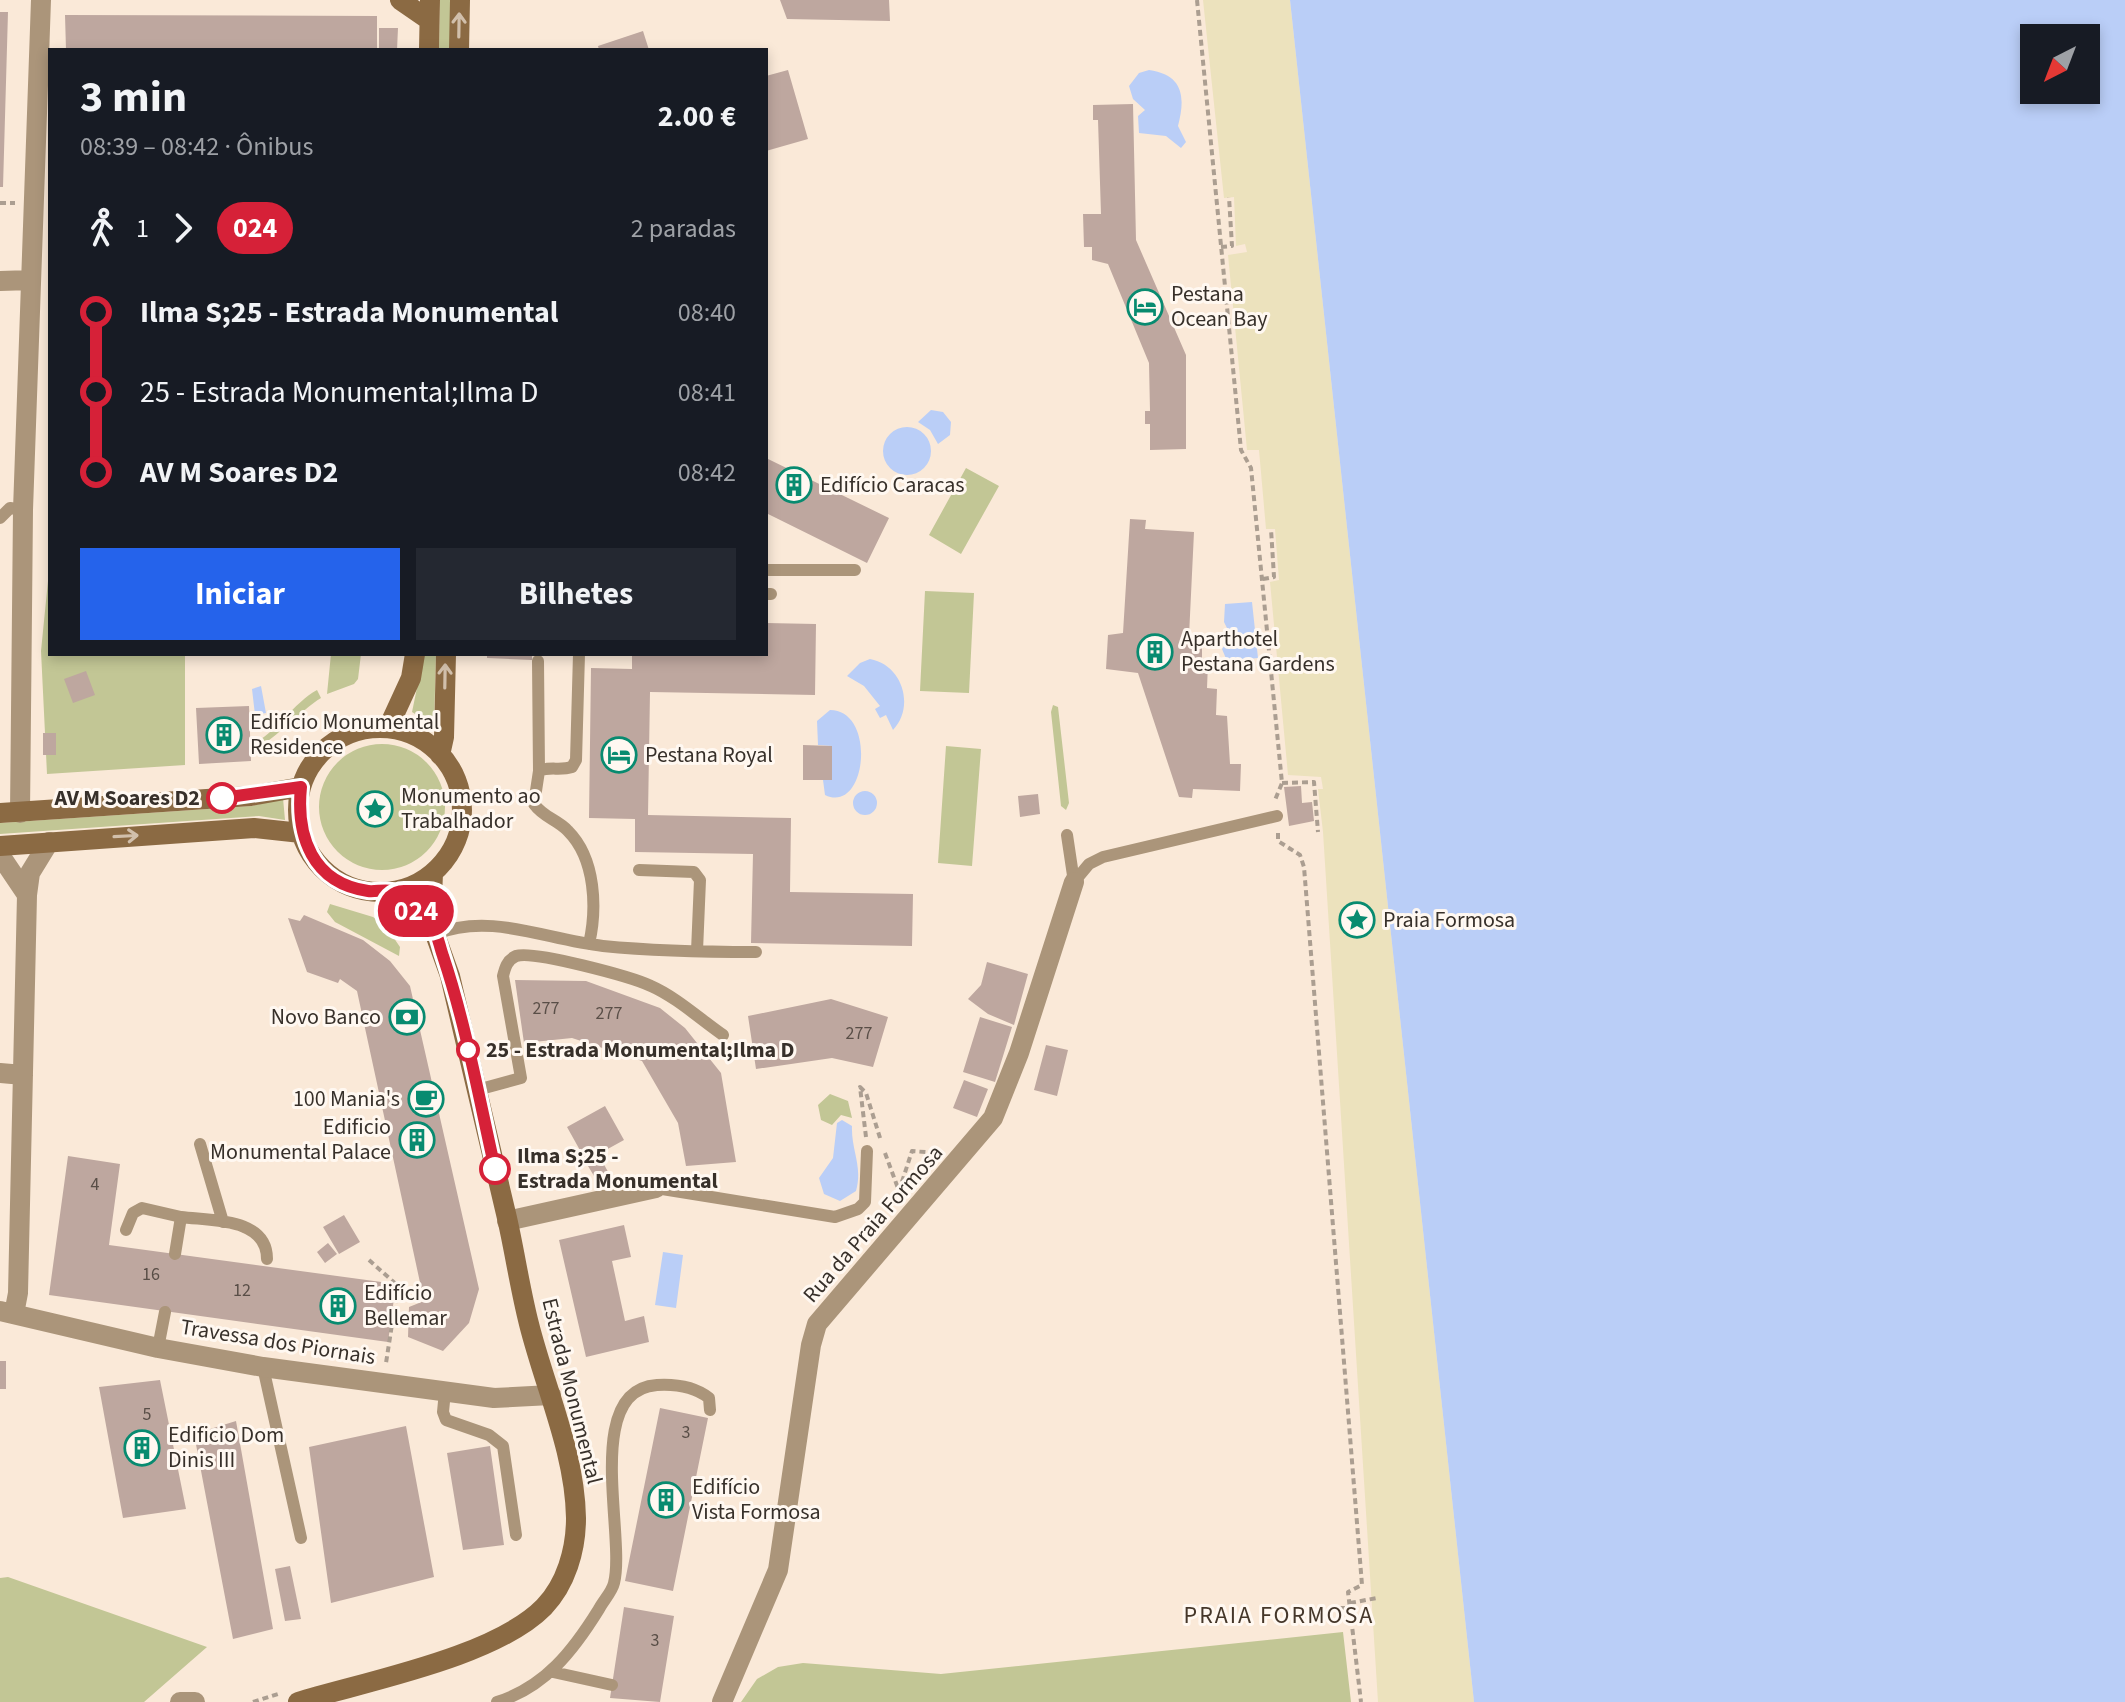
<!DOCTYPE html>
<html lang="pt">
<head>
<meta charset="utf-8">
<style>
	body { margin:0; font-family:"Source Sans 3",sans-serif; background:#242831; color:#f1f3f6; height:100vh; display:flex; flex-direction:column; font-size:30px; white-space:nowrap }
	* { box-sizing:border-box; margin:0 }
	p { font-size:26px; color:#9ea1a6 }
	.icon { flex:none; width:44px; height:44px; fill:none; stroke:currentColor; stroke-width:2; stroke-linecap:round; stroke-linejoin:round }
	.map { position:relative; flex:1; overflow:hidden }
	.side { position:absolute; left:48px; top:48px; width:720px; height:608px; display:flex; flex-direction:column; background:#171b24; border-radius:0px; box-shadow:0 4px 12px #0003 }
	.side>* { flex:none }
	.badge { padding:0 16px; border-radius:26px; font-size:28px; line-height:52px }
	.needle { width:52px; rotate:222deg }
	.controls { position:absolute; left:2020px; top:24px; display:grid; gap:16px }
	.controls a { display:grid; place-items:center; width:80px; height:80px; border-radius:0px; background:#171b24; box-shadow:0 4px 12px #0003; font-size:40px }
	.map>.badge { position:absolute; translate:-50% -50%; box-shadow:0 0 0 4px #fff }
	.legs { display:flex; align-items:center; gap:12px; height:88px; padding:0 32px; font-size:26px }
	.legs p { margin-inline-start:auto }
	.overview { display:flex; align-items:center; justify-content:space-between; height:136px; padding:0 32px }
	h1 { font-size:44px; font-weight:700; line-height:60px }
	.cta { display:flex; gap:16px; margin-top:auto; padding:16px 32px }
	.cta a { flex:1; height:92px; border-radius:0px; background:#2563eb; color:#fff; font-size:32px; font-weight:700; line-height:92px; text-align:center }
	.cta a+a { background:#242831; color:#f1f3f6 }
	ul { padding:0 32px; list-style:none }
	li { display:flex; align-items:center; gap:28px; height:80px; font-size:30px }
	li i { display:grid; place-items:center; width:12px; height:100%; margin:0 10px; background:currentColor }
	li i::after { content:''; width:20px; height:20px; margin:-10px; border:6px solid; border-radius:50%; background:#171b24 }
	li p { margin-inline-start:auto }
	li:first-child i { background:linear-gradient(#0000 50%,currentColor 0) }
	li:last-child i { background:linear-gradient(currentColor 50%,#0000 0) }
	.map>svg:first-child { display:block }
	.green { fill:#c2c695 }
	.sand { fill:#ece2bd }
	.water { fill:#bacef7; fill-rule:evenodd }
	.building { fill:#bea79f }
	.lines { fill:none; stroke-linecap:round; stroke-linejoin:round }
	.path { stroke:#ab9e91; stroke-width:4; stroke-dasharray:6 4; stroke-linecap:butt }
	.lane { stroke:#ab957a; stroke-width:12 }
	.street { stroke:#ab957a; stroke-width:20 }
	.secondary { stroke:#8b6a43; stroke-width:20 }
	.oneway { stroke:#d1bfab }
	.line-1-casing { stroke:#fff; stroke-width:18 }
	.line-1 { stroke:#d62138; stroke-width:12 }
	.stop-1-dot { fill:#fff; stroke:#d62138; stroke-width:4 }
	.labels { text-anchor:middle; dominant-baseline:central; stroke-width:6; stroke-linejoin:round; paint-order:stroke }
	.number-label { font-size:18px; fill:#594e47 }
	.poi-label { font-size:22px; fill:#37302a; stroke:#fff8f1; text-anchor:start }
	.stop-label { font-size:22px; font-weight:bold; fill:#37302a; stroke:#fff8f1; text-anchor:start }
	.street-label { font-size:22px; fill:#37302a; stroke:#fff8f1 }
	.neighbourhood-label { font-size:24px; letter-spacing:2px; fill:#45372a; stroke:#fff8f1 }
</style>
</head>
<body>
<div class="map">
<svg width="2125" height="1702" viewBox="0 0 2125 1702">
	<rect width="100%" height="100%" fill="#fae9d8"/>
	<path class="green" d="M440,0H451L450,50H439Z
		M966,468L999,486L961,554L929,535Z
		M50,561V654H185V765L47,774L41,651Z
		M925,591L974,593L969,693L920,691Z
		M331,654H361L358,679L354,684L327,694Z
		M424,654H436L434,726L412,712Z
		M317,690L321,698C302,709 265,749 253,749V742C269,741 296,700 317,690Z
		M1053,705L1058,707L1069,803L1066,810L1061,806L1051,712Z
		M319 807a63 63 0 1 1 126 0a63 63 0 1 1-126 0Z
		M946,746L981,749L972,866L938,863Z
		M283,798L285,820L259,816L0,834V823L252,806Z
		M330,904L373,917L385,925L400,947L399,956L335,922L327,912Z
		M830,1094L848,1101L852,1118L841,1115L832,1125L821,1120L818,1105Z
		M8,1577L207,1647L144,1702H0V1578Z
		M1343,1632L1351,1702H741L757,1679L778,1667L803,1663L941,1674Z"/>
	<path class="sand" d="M1203,0H1290L1474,1702H1378L1323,832L1318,789H1323L1321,777L1288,775L1270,582L1279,580L1275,529H1266L1259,450H1247L1228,255L1247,252L1245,244L1236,246L1234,197L1224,198Z"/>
	<path class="water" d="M1290,0H2125V1702H1474ZM2034,38H2086V90H2034Z
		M1149,70C1185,75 1185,99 1178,126L1186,142L1181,148L1166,136L1139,133L1138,116L1145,110L1133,99L1129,86L1139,73Z
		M931,410L943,412L951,422L950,435L938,444L930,430L918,422Z
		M883 451a24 24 0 1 1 48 0a24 24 0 1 1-48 0Z
		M1252,602L1258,658L1227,661L1222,649L1231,636L1224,622L1225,604Z
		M870,659C903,665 915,707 893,730L886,715L880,718L875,709L880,706L864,686L847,676L860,663Z
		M261,686L266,713L255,715L252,689Z
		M830,710C877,710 867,815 825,795L823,780H832V746L818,745L817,721Z
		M853 803a12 12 0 1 1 24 0a12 12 0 1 1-24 0Z
		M842,1120L852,1126C851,1150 863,1166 856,1191L840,1201L824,1194L819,1178L833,1158L837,1123Z
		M663,1252L683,1255L676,1308L655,1305Z"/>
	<path class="building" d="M780,0H889L890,21L787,19Z
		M0,12H8L3,187H0Z
		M65,15L377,16V50H66Z
		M379,28H398L397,50H379Z
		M643,31L649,50H599L598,46Z
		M788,70L808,139L766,151V76Z
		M1133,104L1136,240L1186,355V449L1150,450V424H1145V411H1150L1149,363L1108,264L1092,260V247H1084L1083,214H1101L1098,120H1093V105Z
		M766,458L889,518L867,563L766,513Z
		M1130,519L1146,520L1145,529L1194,532L1189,636L1199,637L1202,641V662L1208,663L1207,688L1217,689L1216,715L1227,716L1230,764H1241L1240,791L1193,789L1192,798L1179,797L1138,673L1106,669L1108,635L1123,633Z
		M766,623L816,624L815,695L650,692L648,815L791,818L790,892L913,894L912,946L751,943L753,854L635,852V819L589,818L591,668L632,669V654H766Z
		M487,654H532V660L487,658Z
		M86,671L95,695L73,703L64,679Z
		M249,706L251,761L199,764L196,708Z
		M43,733H56V755H43Z
		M803,745L832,746V780H803Z
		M1301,786L1302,803L1312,802L1314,821L1289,826L1284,787Z
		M1038,794L1040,814L1020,817L1018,796Z
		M304,915L363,940L390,961L410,986L479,1289L469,1323L443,1351L408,1337L409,1307L424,1301L357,991L340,979L338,983L307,972L288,918L300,921Z
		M987,962L1028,974L1014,1025L988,1014L968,999L981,985Z
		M515,980L586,981L660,1008L685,1028L721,1073L736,1162L686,1166L678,1123L642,1061L572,1038L524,1043Z
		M831,999L888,1017L873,1067L832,1058L756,1069L748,1016Z
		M980,1017L1012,1027L995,1082L963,1072Z
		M1046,1045L1068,1050L1057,1096L1034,1090Z
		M964,1080L988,1089L977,1117L953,1108Z
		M605,1106L624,1140L586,1161L567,1127Z
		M68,1156L120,1164L109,1245L396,1284L388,1342L49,1295Z
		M601,1159L612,1179L600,1186L588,1166Z
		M580,1180L584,1188L577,1191L573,1183Z
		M344,1215L360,1242L339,1254L323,1227Z
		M624,1225L631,1257L612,1261L625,1321L644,1316L649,1342L586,1357L559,1240Z
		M328,1243L337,1254L325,1263L317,1252Z
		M0,1361H6V1389H0Z
		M160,1380L186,1509L123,1518L99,1387Z
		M660,1408L708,1418L673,1591L625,1581Z
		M236,1421L273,1629L233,1639L194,1434Z
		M406,1426L434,1577L331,1603L309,1447Z
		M490,1446L504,1545L463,1550L447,1453Z
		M290,1566L301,1619L285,1621L275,1569Z
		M624,1607L674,1616L660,1702L610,1698Z"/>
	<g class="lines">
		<path class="path" d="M1197,0L1241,450L1251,468L1282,783L1275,800
			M0,203H15
			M1221,247L1232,246L1229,197
			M1263,579L1274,577L1271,529
			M1282,783L1314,782L1318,832
			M1278,833V841L1300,855L1304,867L1362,1585L1348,1592L1361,1702
			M866,1137L860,1087L866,1093L881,1141
			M885,1153L899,1191L912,1151L936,1153
			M369,1260L398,1286L386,1363
			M1350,1603L1377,1598
			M1339,1608H1350
			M253,1702L281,1693"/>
		<path class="lane" d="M0,518L10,508L23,510
			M766,570H855
			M766,594H771
			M579,654L576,760L572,767C560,771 549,766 539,771L534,804C544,818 557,819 568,831C596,859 597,909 589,944
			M538,661L539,771
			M1067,835L1074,882
			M639,870L694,872L700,880L697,951
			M1074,882L1089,864L1103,857L1277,816
			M436,934C491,912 546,940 603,946C654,951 705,952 756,952
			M477,1090L521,1078L503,976C505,968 507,960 516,956C533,950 632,977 651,986C676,997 700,1019 723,1035
			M200,1144L223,1222
			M656,1188L835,1217L858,1209L865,1202L867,1151
			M126,1230L133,1213L142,1208L181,1217
			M175,1254L181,1217C210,1221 267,1217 267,1259
			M158,1348L165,1312
			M263,1367L301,1538
			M445,1391L443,1412L446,1420L489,1435L503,1446L516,1535
			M553,1672L612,1685
			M497,1702C545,1687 573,1651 599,1609C603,1601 612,1592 614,1583C626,1536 582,1390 657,1385C675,1384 695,1387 709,1398L710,1410"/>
		<path class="street" d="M0,281L31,280
			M20,813L23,510L41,0
			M0,855L27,895
			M0,1073L23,1075
			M507,1221L656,1188
			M0,1311L158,1348L263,1367L494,1398L551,1395
			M14,1314L18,1293L27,895L30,873L49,842
			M180,1702H195
			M722,1702L778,1570L811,1345L817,1324L993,1118L1019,1053L1074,882"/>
		<path class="secondary" d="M400,0L429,20
			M429,50L430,0
			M459,50L460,0
			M388,728L411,678L415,654
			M298 810a82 82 0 1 1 164 0a82 82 0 1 1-164 0Z
			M440,755L444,737L446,654
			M0,813L251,796L301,787
			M0,846L254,828L301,833
			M431,923L433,873
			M298,1702C367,1681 495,1657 544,1607C566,1584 576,1550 576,1518C575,1452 545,1388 529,1324C520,1289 515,1253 507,1218C488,1137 469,1057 450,976L431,923L392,891"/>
	</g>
	<defs><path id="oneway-shaft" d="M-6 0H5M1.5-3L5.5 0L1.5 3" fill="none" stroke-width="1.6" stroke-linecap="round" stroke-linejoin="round" transform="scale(2)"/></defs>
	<g class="oneway">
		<use href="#oneway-shaft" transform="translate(459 25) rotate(-89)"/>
		<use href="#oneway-shaft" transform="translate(445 676) rotate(-89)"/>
		<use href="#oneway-shaft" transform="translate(126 836) rotate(-3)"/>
	</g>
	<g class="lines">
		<defs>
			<path id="line-1" d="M222,798L301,787C296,836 312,883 368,891C375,892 385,889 392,891C403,895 422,913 430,922C437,930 439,945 443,956C466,1025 479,1098 495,1169"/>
		</defs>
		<use href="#line-1" class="line-1-casing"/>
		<use href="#line-1" class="line-1"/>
	</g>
	<defs>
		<symbol id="hotel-ring" viewBox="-11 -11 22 22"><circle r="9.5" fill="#fff8f1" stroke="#088b70" stroke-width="1.5"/><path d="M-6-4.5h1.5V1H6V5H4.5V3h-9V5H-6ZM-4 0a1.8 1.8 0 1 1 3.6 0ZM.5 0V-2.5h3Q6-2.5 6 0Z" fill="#088b70"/></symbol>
		<symbol id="building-ring" viewBox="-11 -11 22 22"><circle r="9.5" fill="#fff8f1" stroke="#088b70" stroke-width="1.5"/><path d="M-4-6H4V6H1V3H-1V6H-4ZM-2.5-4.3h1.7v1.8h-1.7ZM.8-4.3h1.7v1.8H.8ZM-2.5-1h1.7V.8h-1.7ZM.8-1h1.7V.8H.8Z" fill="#088b70"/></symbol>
		<symbol id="sight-ring" viewBox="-11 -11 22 22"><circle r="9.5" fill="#fff8f1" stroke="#088b70" stroke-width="1.5"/><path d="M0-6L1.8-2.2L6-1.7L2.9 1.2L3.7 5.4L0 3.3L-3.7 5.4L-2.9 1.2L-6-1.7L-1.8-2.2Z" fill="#088b70"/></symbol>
		<symbol id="bank-ring" viewBox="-11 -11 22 22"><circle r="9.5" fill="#fff8f1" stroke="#088b70" stroke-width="1.5"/><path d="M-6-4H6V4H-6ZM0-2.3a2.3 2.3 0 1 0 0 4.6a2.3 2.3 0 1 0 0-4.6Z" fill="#088b70"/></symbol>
		<symbol id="cafe-ring" viewBox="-11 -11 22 22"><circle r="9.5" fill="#fff8f1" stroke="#088b70" stroke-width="1.5"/><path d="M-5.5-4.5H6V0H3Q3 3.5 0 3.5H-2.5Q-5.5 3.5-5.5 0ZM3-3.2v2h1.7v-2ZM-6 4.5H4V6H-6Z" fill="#088b70"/></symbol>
	</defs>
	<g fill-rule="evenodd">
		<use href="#hotel-ring" x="1125" y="287" width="40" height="40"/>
		<use href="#building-ring" x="774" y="465" width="40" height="40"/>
		<use href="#building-ring" x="1135" y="632" width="40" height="40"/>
		<use href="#building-ring" x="204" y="715" width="40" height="40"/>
		<use href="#hotel-ring" x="599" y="735" width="40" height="40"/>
		<use href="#sight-ring" x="355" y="789" width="40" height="40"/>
		<use href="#sight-ring" x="1337" y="900" width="40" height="40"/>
		<use href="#bank-ring" x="387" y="997" width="40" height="40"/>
		<use href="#cafe-ring" x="406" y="1079" width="40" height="40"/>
		<use href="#building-ring" x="397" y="1120" width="40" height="40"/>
		<use href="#building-ring" x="318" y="1286" width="40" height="40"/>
		<use href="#building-ring" x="122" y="1428" width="40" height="40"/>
		<use href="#building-ring" x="646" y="1480" width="40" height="40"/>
	</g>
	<g class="stop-1-dot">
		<circle cx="222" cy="798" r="14"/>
		<circle cx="468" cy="1050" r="10"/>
		<circle cx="495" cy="1169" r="14"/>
	</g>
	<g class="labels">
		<g class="number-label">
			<text x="546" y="1008">277</text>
			<text x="609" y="1013">277</text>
			<text x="859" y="1033">277</text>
			<text x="95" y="1184">4</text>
			<text x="151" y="1274">16</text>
			<text x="242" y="1290">12</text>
			<text x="147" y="1414">5</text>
			<text x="686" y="1432">3</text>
			<text x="655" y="1640">3</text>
		</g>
		<g class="poi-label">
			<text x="1171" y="294">Pestana<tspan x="1171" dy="25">Ocean Bay</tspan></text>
			<text x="820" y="485">Edifício Caracas</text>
			<text x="1181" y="639">Aparthotel<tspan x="1181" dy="25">Pestana Gardens</tspan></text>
			<text x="250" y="722">Edifício Monumental<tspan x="250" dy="25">Residence</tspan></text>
			<text x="645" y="755">Pestana Royal</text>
			<text x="401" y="796">Monumento ao<tspan x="401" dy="25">Trabalhador</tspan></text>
			<text x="1383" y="920">Praia Formosa</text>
			<text x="381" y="1017" text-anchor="end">Novo Banco</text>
			<text x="400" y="1099" text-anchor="end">100 Mania's</text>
			<text x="391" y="1127" text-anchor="end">Edificio<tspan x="391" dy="25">Monumental Palace</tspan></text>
			<text x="364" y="1293">Edifício<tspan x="364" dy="25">Bellemar</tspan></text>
			<text x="168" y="1435">Edificio Dom<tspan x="168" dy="25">Dinis III</tspan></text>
			<text x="692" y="1487">Edifício<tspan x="692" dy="25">Vista Formosa</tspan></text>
		</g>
		<g class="stop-label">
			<text x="200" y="798" text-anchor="end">AV M Soares D2</text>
			<text x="486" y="1050">25 - Estrada Monumental;Ilma D</text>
			<text x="517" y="1156">Ilma S;25 -<tspan x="517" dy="25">Estrada Monumental</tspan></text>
		</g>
		<g class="street-label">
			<text transform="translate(873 1224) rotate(-49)">Rua da Praia Formosa</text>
			<text transform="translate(278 1342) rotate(9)">Travessa dos Piornais</text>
			<text transform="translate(572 1391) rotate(76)">Estrada Monumental</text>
		</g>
		<g class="neighbourhood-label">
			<text x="1279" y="1615">PRAIA FORMOSA</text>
		</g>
	</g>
</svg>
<div class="controls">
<a><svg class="needle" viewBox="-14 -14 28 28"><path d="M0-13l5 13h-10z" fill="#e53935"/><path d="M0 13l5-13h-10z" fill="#9ea1a6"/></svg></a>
</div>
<b class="badge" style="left:416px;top:911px;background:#d62138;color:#fff">024</b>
<section class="side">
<div class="overview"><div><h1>3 min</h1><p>08:39 – 08:42 · Ônibus</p></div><b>2.00 €</b></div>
<div class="legs"><svg class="icon" aria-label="walk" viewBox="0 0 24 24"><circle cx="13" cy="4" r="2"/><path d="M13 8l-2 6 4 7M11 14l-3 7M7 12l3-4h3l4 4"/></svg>1<svg class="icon" aria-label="forward" viewBox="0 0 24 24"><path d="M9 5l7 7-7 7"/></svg><b class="badge" style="background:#d62138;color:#fff">024</b><p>2 paradas</p></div>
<ul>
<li><i style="color:#d62138"></i><b>Ilma S;25 - Estrada Monumental</b><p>08:40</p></li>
<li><i style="color:#d62138"></i><span>25 - Estrada Monumental;Ilma D</span><p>08:41</p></li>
<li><i style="color:#d62138"></i><b>AV M Soares D2</b><p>08:42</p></li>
</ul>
<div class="cta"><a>Iniciar</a><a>Bilhetes</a></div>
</section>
</div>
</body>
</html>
